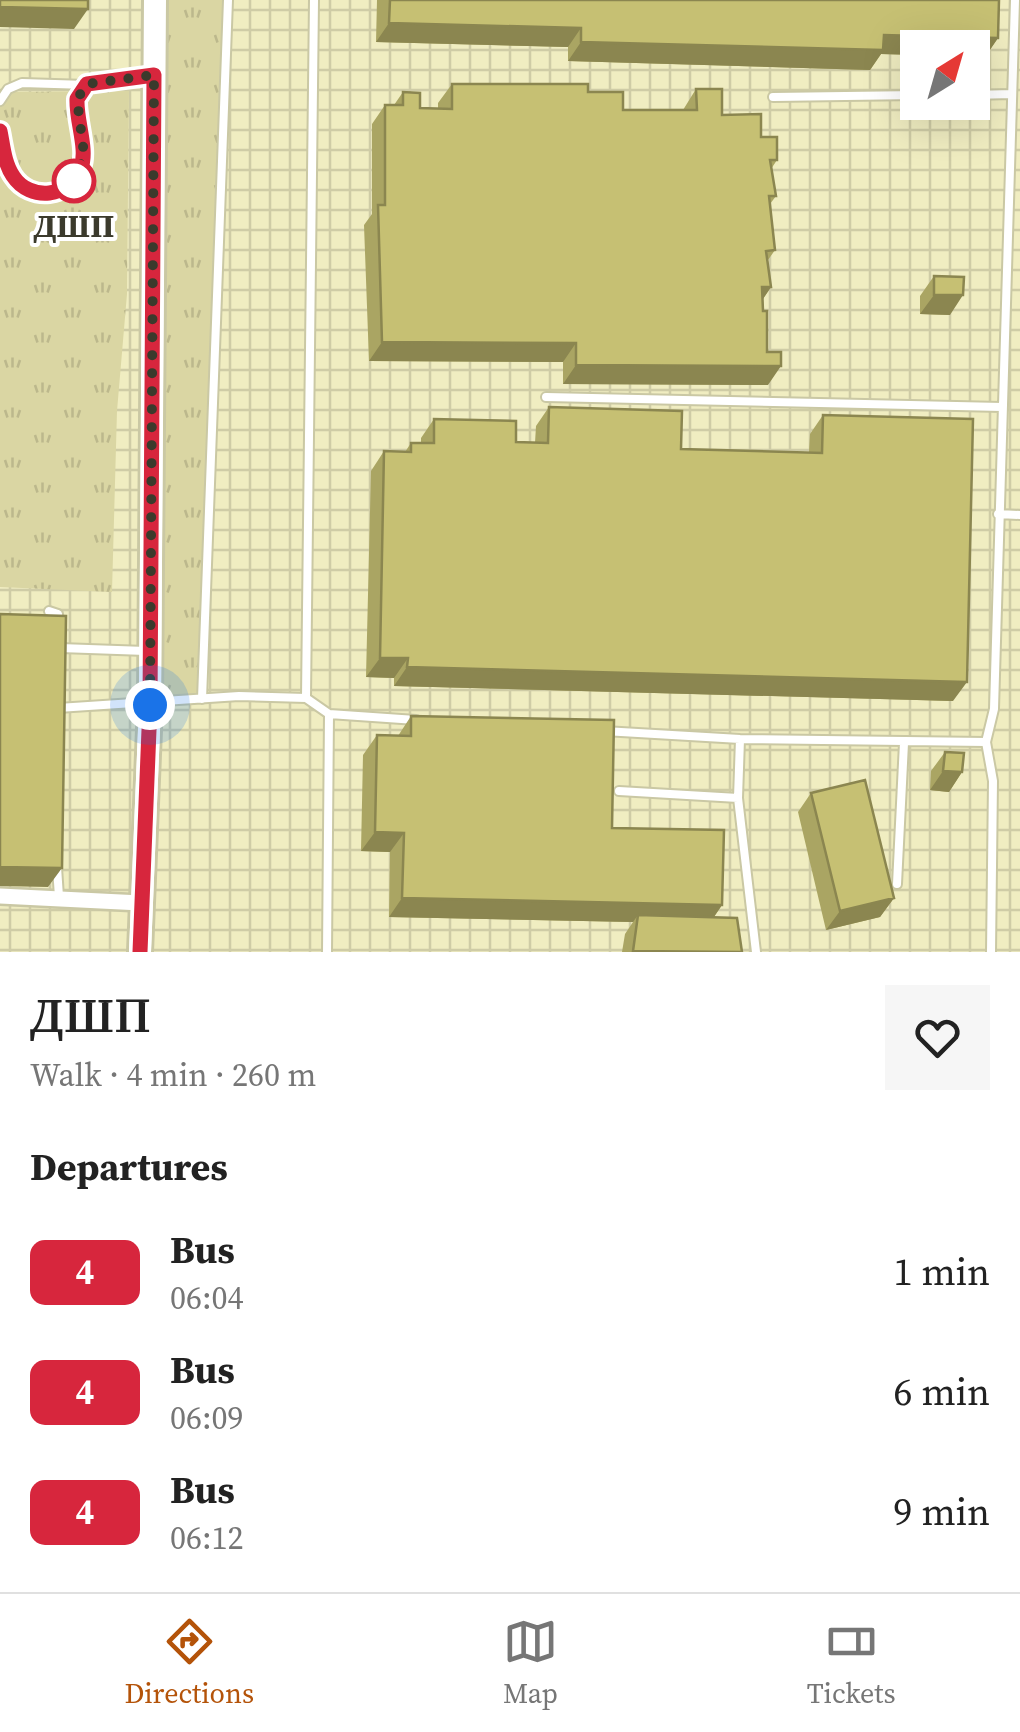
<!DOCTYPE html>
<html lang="en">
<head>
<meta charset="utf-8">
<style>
	body { margin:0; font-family:"Source Serif 4",serif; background:#f6f6f6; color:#222; height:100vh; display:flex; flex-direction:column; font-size:38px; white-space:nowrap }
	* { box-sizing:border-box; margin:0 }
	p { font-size:32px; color:#767676 }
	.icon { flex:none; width:55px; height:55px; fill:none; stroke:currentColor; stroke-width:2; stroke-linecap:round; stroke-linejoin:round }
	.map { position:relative; height:952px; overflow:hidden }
	.drawer { display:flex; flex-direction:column; background:#fff; flex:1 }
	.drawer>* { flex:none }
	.badge { padding:0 20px; border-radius:15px; font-size:35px; line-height:65px }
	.needle { width:65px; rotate:37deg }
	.tools { position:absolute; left:900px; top:30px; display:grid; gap:20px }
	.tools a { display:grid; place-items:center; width:90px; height:90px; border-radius:0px; background:#fff; box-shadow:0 10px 40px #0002; font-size:50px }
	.you { position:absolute; width:50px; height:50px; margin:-25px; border:8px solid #fff; border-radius:50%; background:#1a73e8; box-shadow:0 0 0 15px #1a73e833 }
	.map>.badge { position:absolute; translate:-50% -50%; box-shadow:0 0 0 5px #fff }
	h2 { padding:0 30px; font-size:38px; line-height:90px }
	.round { display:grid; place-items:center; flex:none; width:105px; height:105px; border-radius:0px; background:#f6f6f6 }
	.head { display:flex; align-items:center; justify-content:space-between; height:170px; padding:0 30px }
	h1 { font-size:48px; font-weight:600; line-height:75px }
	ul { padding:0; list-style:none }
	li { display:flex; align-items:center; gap:30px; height:120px; padding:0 30px }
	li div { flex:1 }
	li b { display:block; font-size:38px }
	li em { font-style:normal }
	li .badge { min-width:110px; font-weight:700; text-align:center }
	.dock { display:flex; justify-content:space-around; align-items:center; height:140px; border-top:2px solid #e0e0e0; background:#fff; font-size:28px; color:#767676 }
	.dock a { display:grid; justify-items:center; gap:5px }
	.dock .active { color:#b45309 }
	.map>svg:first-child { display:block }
	.industrial { fill:url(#industrial-grid); fill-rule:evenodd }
	.grass { fill:url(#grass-tufts) }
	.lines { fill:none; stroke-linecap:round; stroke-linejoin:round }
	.service-casing { stroke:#cac8a4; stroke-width:12 }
	.minor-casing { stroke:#cac8a4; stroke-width:20 }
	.secondary-casing { stroke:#cac8a4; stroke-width:28 }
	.service { stroke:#fff; stroke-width:8 }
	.minor { stroke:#fff; stroke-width:15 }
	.secondary { stroke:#fff; stroke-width:22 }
	.wall { fill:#aaa563 }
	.shaded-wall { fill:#8b8650 }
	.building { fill:#c6c073; stroke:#8b8650; stroke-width:2.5 }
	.line-casing { stroke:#fff; stroke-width:22 }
	.line { stroke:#d7263d; stroke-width:15 }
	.walk { stroke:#3b3a2c; stroke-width:10; stroke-dasharray:0 18 }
	.stop-dot { fill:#fff; stroke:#d7263d; stroke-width:5 }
	.labels { text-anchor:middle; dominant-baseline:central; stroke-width:8; stroke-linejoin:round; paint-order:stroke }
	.stop-label { font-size:32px; font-weight:bold; fill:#3b3a2c; stroke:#fff }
</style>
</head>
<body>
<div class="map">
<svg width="1020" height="952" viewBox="0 0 1020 952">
	<defs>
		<pattern id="industrial-grid" width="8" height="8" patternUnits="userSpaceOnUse" patternTransform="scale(2.5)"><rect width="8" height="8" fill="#f0edc1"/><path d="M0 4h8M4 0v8" fill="none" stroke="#cfcca6"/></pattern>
		<pattern id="grass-tufts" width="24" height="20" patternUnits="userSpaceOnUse" patternTransform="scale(2.5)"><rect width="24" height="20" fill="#dad6a3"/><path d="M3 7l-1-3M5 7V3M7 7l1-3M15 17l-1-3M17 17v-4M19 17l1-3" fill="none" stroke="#bcb88c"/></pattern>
	</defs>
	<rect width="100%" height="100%" fill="#faf8d4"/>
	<path class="industrial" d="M0,0H1020V952H0ZM918,48H972V102H918Z"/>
	<path class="grass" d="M155,0H228L202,699L150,701Z
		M129,91L127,294L117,411L112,592L0,587V92Z"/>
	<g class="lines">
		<defs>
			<path id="service" d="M972,95L1012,94
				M773,97L918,95
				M0,101L8,89L22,83L87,85L150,76
				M0,131C3,145 4,163 13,176C30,202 70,198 81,168C88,148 76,121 77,99L87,85
				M546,397L1002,407
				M998,514L1020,515
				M49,611L58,614L59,624
				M60,648L146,651
				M306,698L314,0
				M202,699L228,0
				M58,708L239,696L306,698L329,714L416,720
				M604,731L740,739L986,742
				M740,739L738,798L756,952
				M619,791L738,798
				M57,867L59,897
				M897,884L904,743
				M327,952L329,714
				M991,952L993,781L986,742L994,709L1015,0"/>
			<path id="minor" d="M0,896L141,903"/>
			<path id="secondary" d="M140,952L150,705L155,0"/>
		</defs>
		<use href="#service" class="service-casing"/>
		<use href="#minor" class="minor-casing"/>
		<use href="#secondary" class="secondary-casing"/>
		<use href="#service" class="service"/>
		<use href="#minor" class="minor"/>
		<use href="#secondary" class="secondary"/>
	</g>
	<path class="wall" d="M377,0H999L998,38L985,57H972V48H918V55L881,54L870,70L568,61V47L376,42Z
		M452,84L588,92L623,110H683L696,89L722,115L761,137L777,160L771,169L776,196L770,204L775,250L768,260L771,287L763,299L768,385L563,384V362L369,361L364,225L372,214V124L385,105H394L403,92L420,108L438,109V103Z
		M934,276L950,315L920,314V296Z
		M549,407L681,449L809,452L810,434L823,415L953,701L394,686V678L366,677L371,471L384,451L405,452L411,443H421V438L434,419L516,442L535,443L536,426Z
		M411,716L612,828L722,905L714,917L742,952H622L625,934L633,922L389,917L390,852L361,851L363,755L377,735L398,736Z
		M945,752L962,772L949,792L930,790L931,771Z
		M811,793L894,898L880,917L826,930L798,812Z"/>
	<path class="shaded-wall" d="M0,7L88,9L74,29L0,27Z
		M389,23L581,28L568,47L376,42Z
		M884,35L998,38L985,57H972V48H918V55L881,54L870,70L568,61L581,42Z
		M762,287H771L758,306Z
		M934,295H963L950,315L920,314Z
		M382,342L576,343L563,362L369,361Z
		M576,365L781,366L768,385L563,384Z
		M380,658H408L394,678L366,677Z
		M407,667L967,682L953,701L394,686Z
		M943,771L962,772L949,792L930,790Z
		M375,832L404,833L390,852L361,851Z
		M0,867L62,868L48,887L0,886Z
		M402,898L722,905L709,924L638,915L633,922L389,917Z
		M894,898L880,917L826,930L840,911Z"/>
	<path class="building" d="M0,0H88V9L0,7Z
		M390,0H999L998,38L884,35L883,50L581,42V28L389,23Z
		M452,84H588V92H623V110H697L696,89H722V115L761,114V137H777V160H770L776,196H769L775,250L766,251L771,287H762L763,311H767V352H781V366L576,365V343L382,342L378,205H385V105H403V92L420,93V108L452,109Z
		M934,276L964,277L963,295H934Z
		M549,407L682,411L681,449L822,453L823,415L973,419L967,682L407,667L408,658H380L384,451L411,452V443H434V419L516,421V442L548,443Z
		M0,614L66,616L62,868L0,867Z
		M411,716L614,720L612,828L724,830L722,905L402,898L404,833L375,832L377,735L411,736Z
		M945,752L964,753L962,772L943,771Z
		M865,780L894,898L840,911L811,793Z
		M638,915L737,918L742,952L633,951Z"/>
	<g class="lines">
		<defs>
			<path id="line" d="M0,131C3,145 4,163 13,176C30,202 70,198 81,168C88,149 76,121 77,99L87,84L154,75L150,705L140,952"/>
		</defs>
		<use href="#line" class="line-casing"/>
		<use href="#line" class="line"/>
		<path class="walk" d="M74,181L84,154L77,99L87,84L154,75L150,705"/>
	</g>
	<circle class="stop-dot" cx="74" cy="181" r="20"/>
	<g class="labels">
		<g class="stop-label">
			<text x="74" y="226">ДШП</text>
		</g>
	</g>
</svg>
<div class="tools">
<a><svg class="needle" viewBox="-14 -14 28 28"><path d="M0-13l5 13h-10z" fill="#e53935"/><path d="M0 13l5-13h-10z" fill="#767676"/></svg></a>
</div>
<div class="you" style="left:150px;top:705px"></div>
</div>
<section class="drawer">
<div class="head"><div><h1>ДШП</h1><p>Walk · 4 min · 260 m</p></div><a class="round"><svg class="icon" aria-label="heart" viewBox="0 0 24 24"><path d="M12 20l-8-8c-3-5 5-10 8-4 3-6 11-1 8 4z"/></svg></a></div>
<h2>Departures</h2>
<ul>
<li><span class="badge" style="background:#d7263d;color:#fff">4</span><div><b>Bus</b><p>06:04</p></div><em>1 min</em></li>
<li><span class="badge" style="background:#d7263d;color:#fff">4</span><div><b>Bus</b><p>06:09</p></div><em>6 min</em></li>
<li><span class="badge" style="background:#d7263d;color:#fff">4</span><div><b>Bus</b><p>06:12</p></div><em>9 min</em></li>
</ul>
</section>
<nav class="dock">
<a class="active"><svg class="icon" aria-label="directions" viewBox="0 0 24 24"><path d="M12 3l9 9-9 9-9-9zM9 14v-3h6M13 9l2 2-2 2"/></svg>Directions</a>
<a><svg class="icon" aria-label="map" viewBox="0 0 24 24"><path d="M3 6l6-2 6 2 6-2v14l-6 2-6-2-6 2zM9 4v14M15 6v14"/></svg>Map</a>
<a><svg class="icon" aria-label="tickets" viewBox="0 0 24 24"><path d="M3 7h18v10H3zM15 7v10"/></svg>Tickets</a>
</nav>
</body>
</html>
